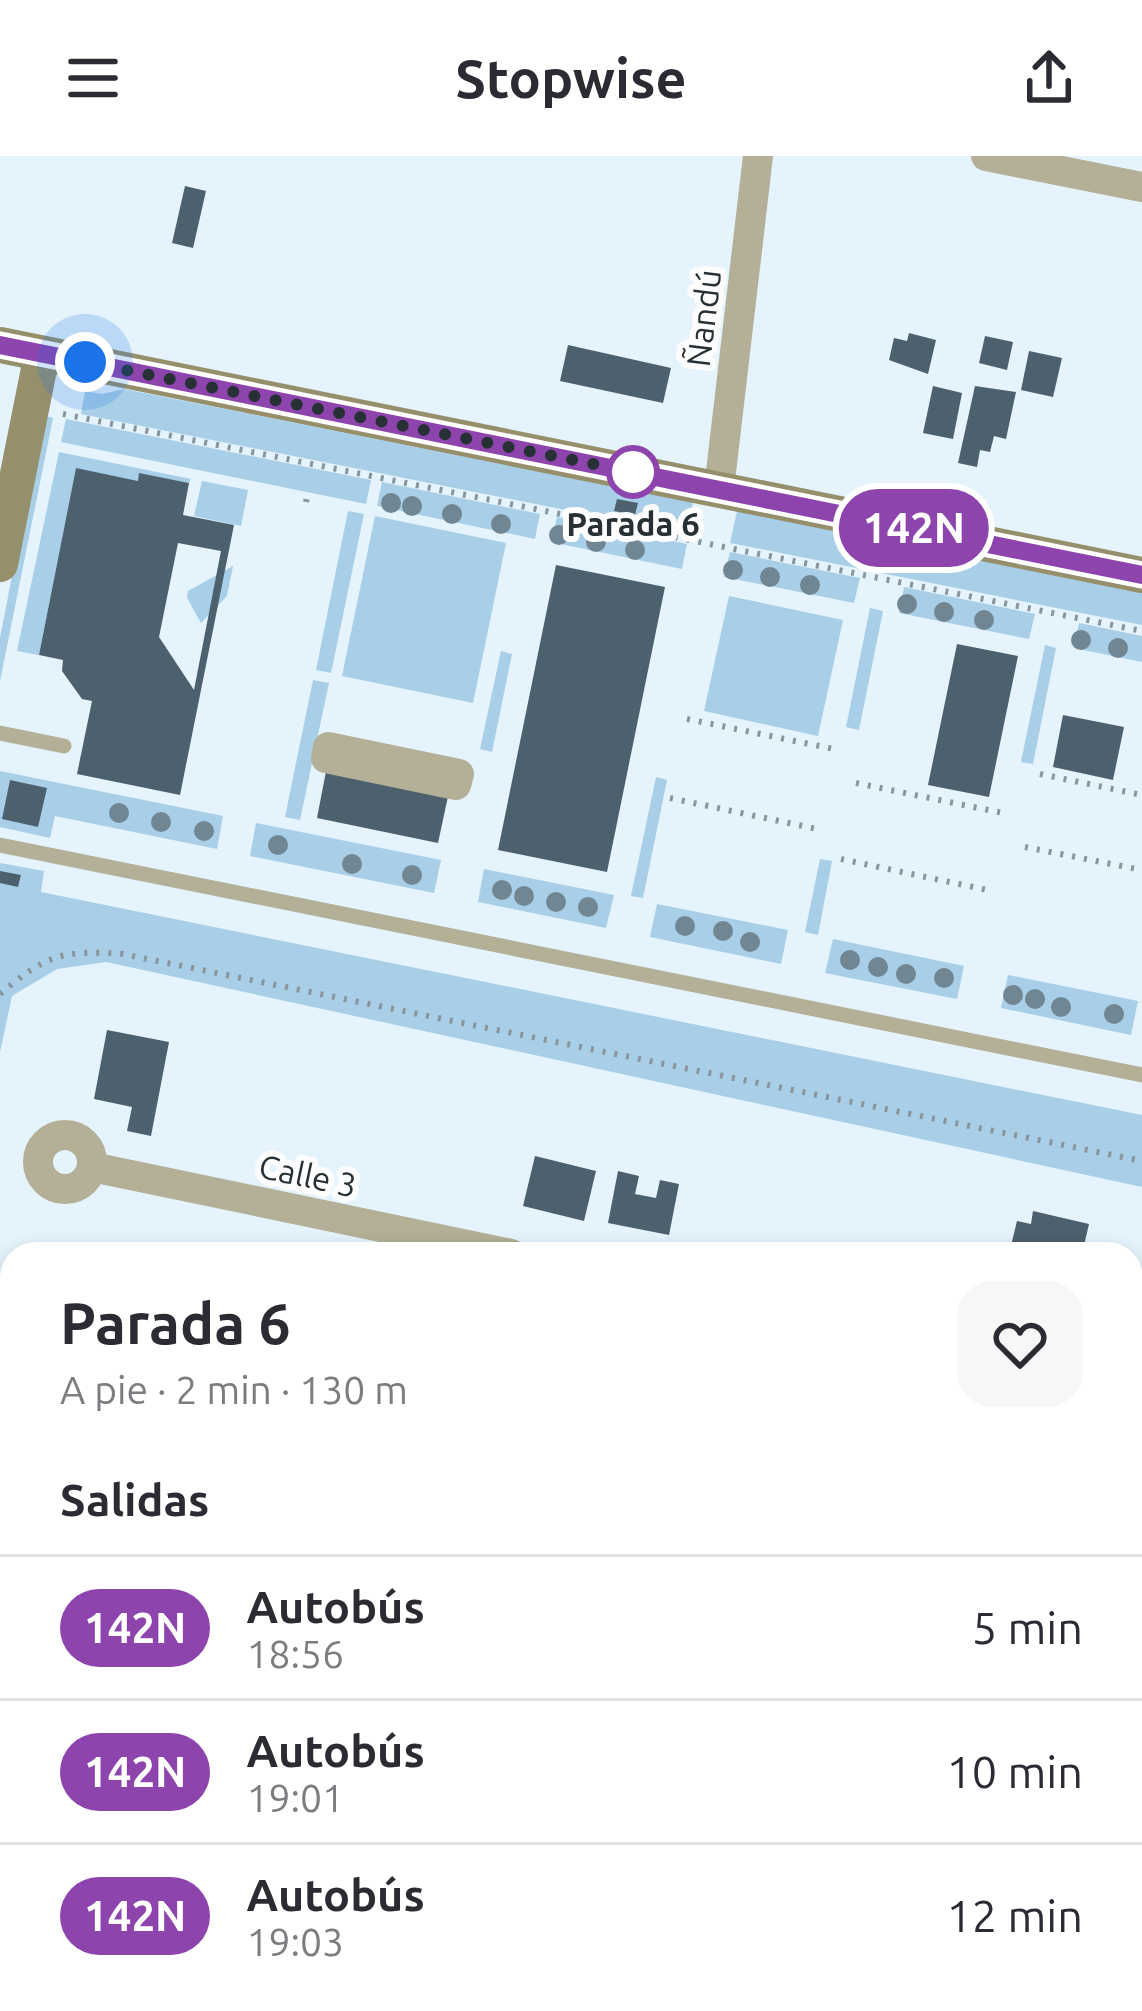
<!DOCTYPE html>
<html lang="es">
<head>
<meta charset="utf-8">
<style>
	body { margin:0; font-family:Ubuntu,sans-serif; background:#f7f7f7; color:#2b2b33; height:100vh; display:flex; flex-direction:column; font-size:45px; white-space:nowrap }
	* { box-sizing:border-box; margin:0 }
	p { font-size:39px; color:#7c7c81 }
	.icon { flex:none; width:66px; height:66px; fill:none; stroke:currentColor; stroke-width:2; stroke-linecap:round; stroke-linejoin:round }
	.map { position:relative; flex:1; overflow:hidden }
	.details { position:absolute; left:0px; top:1086px; width:1143px; height:771px; display:flex; flex-direction:column; background:#fff; border-radius:36px 36px 0 0; box-shadow:0 6px 18px #0003 }
	.details>* { flex:none }
	.badge { padding:0 24px; border-radius:39px; font-size:42px; line-height:78px }
	.you { position:absolute; width:60px; height:60px; margin:-30px; border:9px solid #fff; border-radius:50%; background:#1a73e8; box-shadow:0 0 0 18px #1a73e833 }
	.map>.badge { position:absolute; translate:-50% -50%; box-shadow:0 0 0 6px #fff }
	h2 { padding:0 60px; font-size:45px; line-height:108px }
	.round { display:grid; place-items:center; flex:none; width:126px; height:126px; border-radius:36px; background:#f7f7f7 }
	.overview { display:flex; align-items:center; justify-content:space-between; height:204px; padding:0 60px }
	h1 { font-size:57px; font-weight:700; line-height:90px }
	ul { padding:0; list-style:none }
	li { display:flex; align-items:center; gap:36px; height:144px; padding:0 60px; border-top:3px solid #e1e1e2 }
	li div { flex:1 }
	li b { display:block; font-size:45px }
	li em { font-style:normal }
	li .badge { min-width:132px; font-weight:700; text-align:center }
	header { display:flex; justify-content:space-between; align-items:center; height:156px; padding:0 60px; background:#fff; font-size:54px; font-weight:700 }
	.map>svg:first-child { display:block }
	.green { fill:#a8cfe7 }
	.building { fill:#4c606d; fill-rule:evenodd }
	.lines { fill:none; stroke-linecap:round; stroke-linejoin:round }
	.path { stroke:#89959c; stroke-width:6; stroke-dasharray:3 9; stroke-linecap:butt }
	.lane { stroke:#b3b097; stroke-width:15 }
	.street { stroke:#b3b097; stroke-width:30 }
	.secondary { stroke:#95906b; stroke-width:36 }
	.tree { fill:#708692 }
	.line-casing { stroke:#fff; stroke-width:27 }
	.line { stroke:#8e44ad; stroke-width:18 }
	.walk { stroke:#273035; stroke-width:12; stroke-dasharray:0 21.6 }
	.stop-dot { fill:#fff; stroke:#8e44ad; stroke-width:6 }
	.labels { text-anchor:middle; dominant-baseline:central; stroke-width:12; stroke-linejoin:round; paint-order:stroke }
	.street-label { font-size:33px; fill:#273035; stroke:#fdfdfd }
	.stop-label { font-size:33px; font-weight:bold; fill:#273035; stroke:#fdfdfd }
</style>
</head>
<body>
<header><svg class="icon" aria-label="menu" viewBox="0 0 24 24"><path d="M4 6h16M4 12h16M4 18h16"/></svg>Stopwise<svg class="icon" aria-label="share" viewBox="0 0 24 24"><path d="M12 15V3M7 8l5-5 5 5M5 13v7h14v-7"/></svg></header>
<div class="map">
<svg width="1142" height="1855" viewBox="0 0 1142 1855">
	<rect width="100%" height="100%" fill="#e4f3fc"/>
	<path class="green" d="M124,233L693,346L687,378L81,258L85,235L102,238Z
		M43,259L53,262L0,525V482Z
		M66,263L371,324L366,348L61,286Z
		M59,296L191,323L189,327L140,318L138,325L76,313L39,499L17,495Z
		M202,325L248,334L241,370L194,360Z
		M382,326L540,358L535,383L377,350Z
		M348,355L364,358L331,517L316,514Z
		M737,355L1142,437V469L730,387Z
		M375,360L506,387L473,547L342,520Z
		M557,361L687,388L682,413L551,386Z
		M730,396L860,422L854,447L724,421Z
		M233,410L227,440L201,467L187,442L188,435Z
		M904,431L1035,458L1029,483L899,457Z
		M729,440L843,464L818,580L704,555Z
		M870,452L883,455L859,574L846,571Z
		M1079,467L1142,480V506L1074,492Z
		M1045,489L1056,492L1033,608L1021,606Z
		M501,495L512,498L492,596L480,593Z
		M313,524L329,527L300,664L285,661Z
		M0,615L223,660L217,693L55,660L50,682L0,671Z
		M656,621L667,624L643,742L631,740Z
		M256,667L441,704L434,737L250,700Z
		M820,703L832,705L818,779L805,776Z
		M0,707L44,715L41,736L1142,959V1031L106,806L57,813L12,840L0,896Z
		M484,713L614,739L606,772L478,746Z
		M657,748L788,774L781,808L650,781Z
		M833,783L964,810L957,843L825,817Z
		M1008,819L1138,845L1131,879L1001,852Z"/>
	<path class="building" d="M185,30L206,35L193,92L172,87Z
		M909,177L936,184L928,218L889,204L894,182L907,185Z
		M985,180L1013,186L1007,214L979,207Z
		M568,189L671,212L663,247L560,225Z
		M1029,195L1062,202L1053,241L1021,234Z
		M933,230L962,237L953,283L923,277Z
		M975,230L1016,236L1006,283L994,280L990,296L980,294L977,311L958,307Z
		M76,312L138,325L139,317L189,327L183,359L234,369L180,639L77,618L92,545L82,543L62,515L63,504L39,499ZM178,387L221,395L194,534L159,481Z
		M617,343L638,347L635,359L614,355Z
		M556,409L665,431L607,716L498,694Z
		M957,488L1018,500L989,641L928,629Z
		M1063,559L1124,571L1113,624L1053,611Z
		M328,605L450,631L438,687L317,662Z
		M10,624L47,632L38,671L2,663Z
		M0,715L21,719L18,731L0,727Z
		M107,874L169,886L151,980L127,975L132,951L94,943Z
		M535,1000L596,1015L584,1065L523,1050Z
		M618,1015L639,1020L635,1038L656,1042L660,1024L679,1028L669,1079L608,1067Z
		M1033,1055L1089,1068L1082,1098H1009L1017,1065L1031,1068Z"/>
	<g class="lines">
		<path class="path" d="M63,258L1142,475
			M306,346L307,341
			M687,563L834,593
			M1040,618L1142,639
			M856,627L1003,657
			M670,642L817,673
			M1025,691L1142,714
			M841,703L987,734
			M0,838C47,798 62,794 123,798L1142,1005"/>
		<path class="lane" d="M0,577L64,590
			M0,689L1142,919"/>
		<path class="street" d="M986,0L1142,31
			M719,333L758,0
			M328,591L459,618L456,629L326,602Z
			M38 1006a27 27 0 1 1 54 0a27 27 0 1 1-54 0Z
			M92,1011L511,1098
			M1131,1225L1142,1227
			M0,1377L12,1392
			M0,1424L12,1409
			M1131,1631L1142,1633
			M0,1812L12,1814
			M165,1845L214,1855
			M785,1855L787,1845"/>
		<path class="secondary" d="M0,189L1142,419
			M0,408L42,198"/>
	</g>
	<g class="tree">
		<circle cx="391" cy="347" r="10"/>
		<circle cx="412" cy="350" r="10"/>
		<circle cx="452" cy="358" r="10"/>
		<circle cx="501" cy="368" r="10"/>
		<circle cx="559" cy="379" r="10"/>
		<circle cx="596" cy="386" r="10"/>
		<circle cx="635" cy="394" r="10"/>
		<circle cx="733" cy="414" r="10"/>
		<circle cx="770" cy="421" r="10"/>
		<circle cx="810" cy="429" r="10"/>
		<circle cx="907" cy="448" r="10"/>
		<circle cx="944" cy="456" r="10"/>
		<circle cx="984" cy="464" r="10"/>
		<circle cx="1081" cy="484" r="10"/>
		<circle cx="1118" cy="492" r="10"/>
		<circle cx="119" cy="657" r="10"/>
		<circle cx="161" cy="666" r="10"/>
		<circle cx="204" cy="675" r="10"/>
		<circle cx="278" cy="689" r="10"/>
		<circle cx="352" cy="708" r="10"/>
		<circle cx="412" cy="719" r="10"/>
		<circle cx="502" cy="734" r="10"/>
		<circle cx="524" cy="740" r="10"/>
		<circle cx="556" cy="746" r="10"/>
		<circle cx="588" cy="751" r="10"/>
		<circle cx="685" cy="770" r="10"/>
		<circle cx="723" cy="775" r="10"/>
		<circle cx="750" cy="786" r="10"/>
		<circle cx="850" cy="804" r="10"/>
		<circle cx="878" cy="811" r="10"/>
		<circle cx="906" cy="818" r="10"/>
		<circle cx="944" cy="822" r="10"/>
		<circle cx="1013" cy="839" r="10"/>
		<circle cx="1035" cy="843" r="10"/>
		<circle cx="1061" cy="851" r="10"/>
		<circle cx="1114" cy="858" r="10"/>
	</g>
	<g class="lines">
		<defs>
			<path id="line" d="M0,189L1142,419"/>
		</defs>
		<use href="#line" class="line-casing"/>
		<use href="#line" class="line"/>
		<path class="walk" d="M85,206L633,316"/>
	</g>
	<circle class="stop-dot" cx="633" cy="316" r="24"/>
	<g class="labels">
		<g class="street-label">
			<text transform="translate(703 162) rotate(-83)">Ñandú</text>
			<text transform="translate(308 1019) rotate(12)">Calle 3</text>
		</g>
		<g class="stop-label">
			<text x="633" y="367">Parada 6</text>
		</g>
	</g>
</svg>
<div class="you" style="left:85px;top:206px"></div>
<b class="badge" style="left:914px;top:372px;background:#8e44ad;color:#fff">142N</b>
<section class="details">
<div class="overview"><div><h1>Parada 6</h1><p>A pie · 2 min · 130 m</p></div><a class="round"><svg class="icon" aria-label="heart" viewBox="0 0 24 24"><path d="M12 20l-8-8c-3-5 5-10 8-4 3-6 11-1 8 4z"/></svg></a></div>
<h2>Salidas</h2>
<ul>
<li><span class="badge" style="background:#8e44ad;color:#fff">142N</span><div><b>Autobús</b><p>18:56</p></div><em>5 min</em></li>
<li><span class="badge" style="background:#8e44ad;color:#fff">142N</span><div><b>Autobús</b><p>19:01</p></div><em>10 min</em></li>
<li><span class="badge" style="background:#8e44ad;color:#fff">142N</span><div><b>Autobús</b><p>19:03</p></div><em>12 min</em></li>
</ul>
</section>
</div>
</body>
</html>
